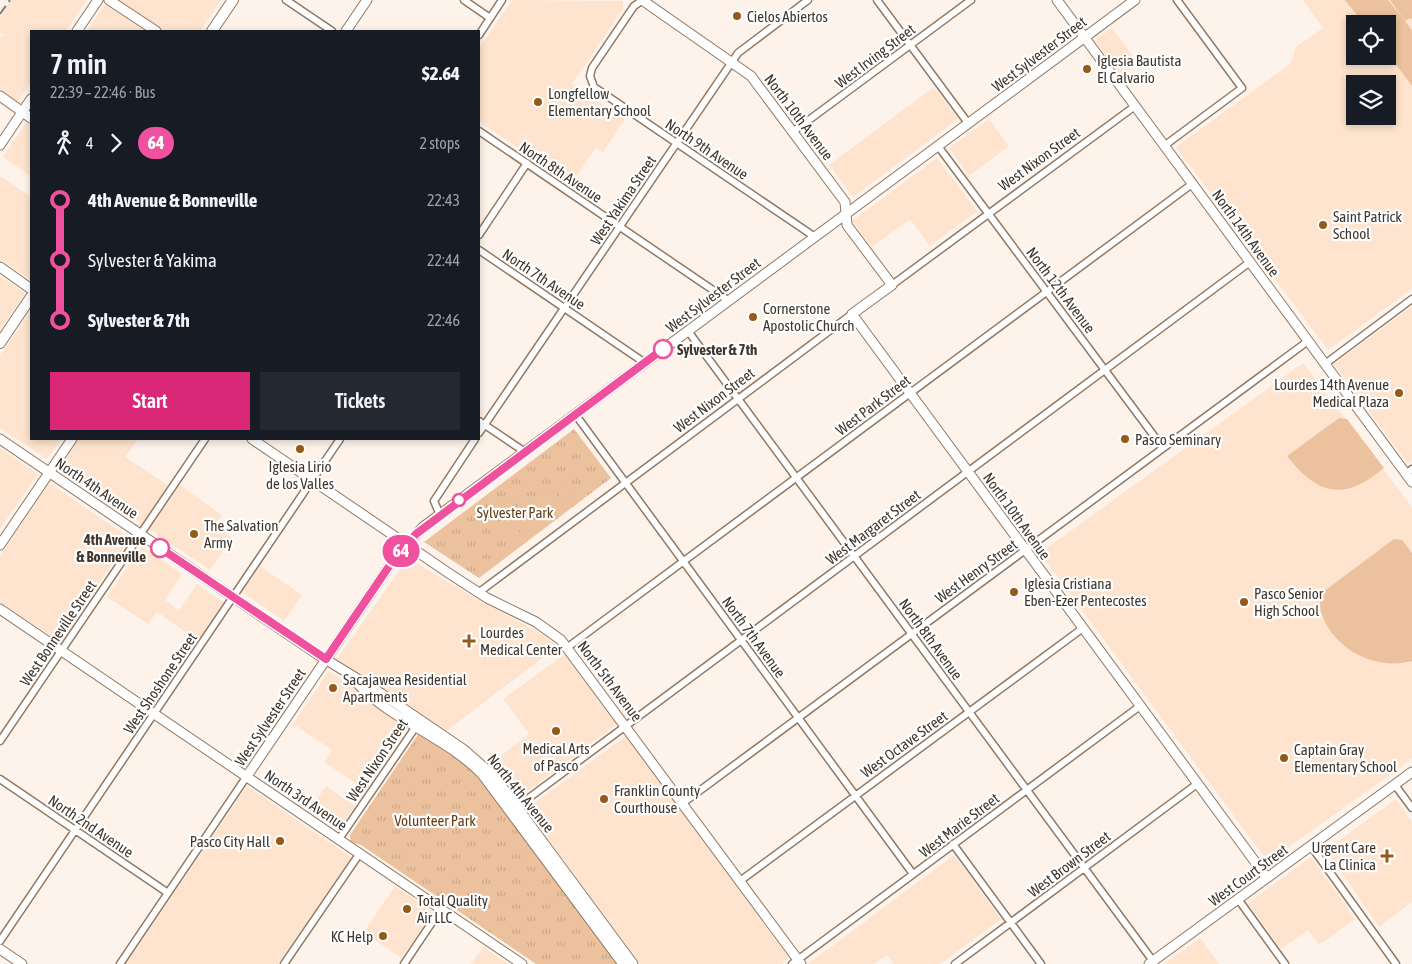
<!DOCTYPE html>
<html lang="en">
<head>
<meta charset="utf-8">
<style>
	body { margin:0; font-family:"Asap Condensed",sans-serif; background:#242831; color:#f1f3f6; height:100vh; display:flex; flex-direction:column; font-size:19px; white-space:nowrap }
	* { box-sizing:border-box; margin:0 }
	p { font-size:16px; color:#9ea1a6 }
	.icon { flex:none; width:28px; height:28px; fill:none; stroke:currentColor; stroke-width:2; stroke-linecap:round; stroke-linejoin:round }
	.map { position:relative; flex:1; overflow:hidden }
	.details { position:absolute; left:30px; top:30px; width:450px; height:410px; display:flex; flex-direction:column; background:#171b24; border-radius:0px; box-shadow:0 2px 8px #0003 }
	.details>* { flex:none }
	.badge { padding:0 10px; border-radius:16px; font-size:18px; line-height:32px }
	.fabs { position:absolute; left:1346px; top:15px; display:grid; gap:10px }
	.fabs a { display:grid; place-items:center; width:50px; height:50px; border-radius:0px; background:#171b24; box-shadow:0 2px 8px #0003; font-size:25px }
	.map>.badge { position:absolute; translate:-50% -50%; box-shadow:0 0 0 2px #fff }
	.legs { display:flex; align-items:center; gap:8px; height:55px; padding:0 20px; font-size:16px }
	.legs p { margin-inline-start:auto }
	.summary { display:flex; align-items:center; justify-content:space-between; height:85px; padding:0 20px }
	h1 { font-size:28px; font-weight:600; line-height:38px }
	.cta { display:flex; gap:10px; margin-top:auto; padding:10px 20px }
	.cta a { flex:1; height:58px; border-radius:0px; background:#db2777; color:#fff; font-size:20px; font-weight:600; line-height:58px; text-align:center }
	.cta a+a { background:#242831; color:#f1f3f6 }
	ul { padding:0 20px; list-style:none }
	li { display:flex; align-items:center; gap:18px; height:60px; font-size:19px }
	li i { display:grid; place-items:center; width:8px; height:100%; margin:0 6px; background:currentColor }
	li i::after { content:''; width:12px; height:12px; margin:-6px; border:4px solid; border-radius:50%; background:#171b24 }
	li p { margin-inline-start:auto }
	li:first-child i { background:linear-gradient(#0000 50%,currentColor 0) }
	li:last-child i { background:linear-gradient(currentColor 50%,#0000 0) }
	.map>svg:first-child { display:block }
	.built { fill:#fee4ce; fill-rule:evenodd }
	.park { fill:url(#park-tufts) }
	.pitch { fill:#ebc29d }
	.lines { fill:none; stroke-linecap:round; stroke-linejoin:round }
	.street-casing { stroke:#907965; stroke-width:9 }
	.secondary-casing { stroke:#907965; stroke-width:11 }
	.primary-casing { stroke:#907965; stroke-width:12 }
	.street { stroke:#fff; stroke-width:6 }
	.secondary { stroke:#fff; stroke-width:9 }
	.primary { stroke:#fff; stroke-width:10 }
	.rail { stroke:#877d74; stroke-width:2; stroke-dasharray:10 5; stroke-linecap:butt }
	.line-1-casing { stroke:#fff; stroke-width:11 }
	.line-1 { stroke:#ef519e; stroke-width:8 }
	.poi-dot { fill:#945a18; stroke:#fff; stroke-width:2 }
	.stop-1-dot { fill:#fff; stroke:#ef519e; stroke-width:2.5 }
	.labels { text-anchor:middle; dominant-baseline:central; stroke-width:4.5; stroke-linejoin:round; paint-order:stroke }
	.poi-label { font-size:15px; fill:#41372e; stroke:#fff; text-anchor:start }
	.street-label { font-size:15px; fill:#41372e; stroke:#fff }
	.stop-label { font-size:15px; font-weight:bold; fill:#41372e; stroke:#fff; text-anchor:start }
	.park-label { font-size:15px; fill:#673f17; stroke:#fff }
</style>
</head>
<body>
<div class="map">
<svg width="1412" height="964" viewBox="0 0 1412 964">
	<defs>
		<pattern id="park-tufts" width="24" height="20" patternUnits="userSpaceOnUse" patternTransform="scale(1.25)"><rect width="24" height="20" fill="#ebc29d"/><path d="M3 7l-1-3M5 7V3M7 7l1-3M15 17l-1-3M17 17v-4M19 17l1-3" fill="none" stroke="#cba788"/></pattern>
	</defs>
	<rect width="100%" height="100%" fill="#fdf3ea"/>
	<path class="built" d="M11,0H87L66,31H31V82L17,103L0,91V38L4,35L0,32V17Z
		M116,0H221L200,31H163Z
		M512,0L623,1V9L572,84L625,119L603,152L596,147L573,181L567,182L479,121V49Z
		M1303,0H1412V289L1328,350L1176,147L1290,64L1296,47L1323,28ZM1355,24H1388V56H1355ZM1355,84H1388V116H1355Z
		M106,3L147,31H87Z
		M1112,28L1138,63L1121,76L1095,40Z
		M934,87L958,119L853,197L829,165Z
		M989,119L1009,146L969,176L949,148Z
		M27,121L31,124V176L3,157Z
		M937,158L977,211L930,246L910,219L872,247L852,221Z
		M0,176L31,197V280L0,259Z
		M0,276L25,293L0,330Z
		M1412,306V461L1408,464L1334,364Z
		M31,310V439H61L47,459L0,428V356Z
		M1303,363L1412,507V759L1272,859L1265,858L1040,553Z
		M79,439H138L125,457L169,486L142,524L59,468Z
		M0,448L38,474L0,529Z
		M49,483L130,538L59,641L0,602V556Z
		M180,485L222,515L215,526L232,538L210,570L149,529Z
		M142,546L182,574L165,600L179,610L197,584L225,603L198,641L157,612L148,624L107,597Z
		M408,558L478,600L546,636L557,647L445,732L337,659Z
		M260,566L302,595L284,621L242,592Z
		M565,654L617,724L518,798L491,763L529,734L503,699Z
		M329,671L409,726L366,790L324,762L332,750L293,724Z
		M626,736L788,957L782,964H640L526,809Z
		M247,786L352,858L278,964H126Z
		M326,786L355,806L338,830L309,811Z
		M1396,799L1412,822V902L1379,927L1326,850Z
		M954,855L1001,919L940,964H894L887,955L874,964H808Z
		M1311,857L1355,919L1319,945L1308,930L1281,949L1248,903Z
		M395,886L434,913L401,958L364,932Z
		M1200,938L1219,964H1164Z
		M483,947L508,964H471Z"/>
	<path class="park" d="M574,429L611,478L479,578L424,542Z
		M419,733L478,774L619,964H536L361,845L351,842L350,835Z"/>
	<path class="pitch" d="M1345,0H1388L1412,30V86L1388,54V24H1364Z
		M1390,0H1412V19L1410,18L1405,21Z
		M1339,418L1347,419L1384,468C1345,501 1318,496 1287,456Z
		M562,480L576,499L567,505L553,487Z
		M549,487L565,509L546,522L531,501Z
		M522,503L539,526L527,534L510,512Z
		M507,515L524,538L512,546L496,524Z
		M1394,539L1402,540L1412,553V661C1376,671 1335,650 1322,615C1320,609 1320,601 1319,595Z"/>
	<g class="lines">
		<defs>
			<path id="street" d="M286,0L332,31
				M464,0L490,18
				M643,0L634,6L592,68L590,76L594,87L815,237
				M877,0L968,123
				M479,35L502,0
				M479,131L729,301
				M794,131L971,0
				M938,146L1163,448
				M1164,146L1242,88L1177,0
				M479,235L527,163
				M479,250L645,363
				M892,285L1135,106
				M688,331L1153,961
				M1325,364L1412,299
				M575,414L913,874
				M479,421L525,452
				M479,433L738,53L808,0
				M1406,474L1412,469
				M440,515L434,501L475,439
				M478,593L852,314
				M568,647L1192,184
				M0,741L205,439
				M0,779L168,893
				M1395,785L1412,808
				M683,803L1308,341
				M514,809L1250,262
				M339,839L417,725
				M953,844L1041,964
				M1311,846L1396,964
				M740,881L1083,628
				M1238,899L1285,964
				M0,941L340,439
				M120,964L247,776
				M284,964L360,853
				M404,964L441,909
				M792,964L1140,706
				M955,964L1197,784"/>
			<path id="secondary" d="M109,0L156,31
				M642,0L751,76L845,202L847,225L892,285L852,314L1267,878
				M1057,0L1412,482
				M77,31L98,0
				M346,31L367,0
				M0,96L31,118
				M0,145L31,99
				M0,267L31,289
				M0,439L317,654L382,694L463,749L494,776L633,964
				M252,439L450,574L487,598L536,622L561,640L801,964
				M0,545L72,439
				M0,609L522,964
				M357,683C392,721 446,737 482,774L623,964
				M247,776L396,556L423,527L1135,0
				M0,949L22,964
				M1149,964L1412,772"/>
			<path id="primary" d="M212,31L233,0
				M0,343L31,297"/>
		</defs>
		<use href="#street" class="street-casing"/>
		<use href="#secondary" class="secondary-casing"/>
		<use href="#primary" class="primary-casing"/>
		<use href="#street" class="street"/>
		<use href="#secondary" class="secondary"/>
		<use href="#primary" class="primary"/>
		<path class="rail" d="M0,14L10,0"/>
	</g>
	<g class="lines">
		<defs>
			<path id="line-1" d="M160,548L326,659L396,556L416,534L663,349"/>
		</defs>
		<use href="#line-1" class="line-1-casing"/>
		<use href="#line-1" class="line-1"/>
	</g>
	<g class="poi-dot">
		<circle cx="737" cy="16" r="5"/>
		<circle cx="1087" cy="69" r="5"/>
		<circle cx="538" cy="102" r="5"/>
		<circle cx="1323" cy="225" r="5"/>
		<circle cx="753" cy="317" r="5"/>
		<circle cx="1399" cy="393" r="5"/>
		<circle cx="1125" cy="439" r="5"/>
		<circle cx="300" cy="449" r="5"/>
		<circle cx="194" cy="534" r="5"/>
		<circle cx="1014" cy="592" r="5"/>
		<circle cx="1244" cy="602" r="5"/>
		<path d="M466.5 633.5h5v5h5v5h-5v5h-5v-5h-5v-5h5z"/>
		<circle cx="333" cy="688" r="5"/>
		<circle cx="556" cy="731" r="5"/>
		<circle cx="1284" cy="758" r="5"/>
		<circle cx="604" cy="799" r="5"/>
		<circle cx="280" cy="841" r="5"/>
		<path d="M1384.5 848.5h5v5h5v5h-5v5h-5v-5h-5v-5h5z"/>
		<circle cx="407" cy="909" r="5"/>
		<circle cx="383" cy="936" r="5"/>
	</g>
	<g class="stop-1-dot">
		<circle cx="663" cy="349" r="9"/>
		<circle cx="459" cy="500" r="6"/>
		<circle cx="160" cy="548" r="9"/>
	</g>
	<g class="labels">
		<g class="poi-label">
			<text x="747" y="16">Cielos Abiertos</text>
			<text x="1097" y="60">Iglesia Bautista<tspan x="1097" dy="17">El Calvario</tspan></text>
			<text x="548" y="93">Longfellow<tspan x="548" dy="17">Elementary School</tspan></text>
			<text x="1333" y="216">Saint Patrick<tspan x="1333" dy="17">School</tspan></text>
			<text x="763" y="308">Cornerstone<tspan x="763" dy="17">Apostolic Church</tspan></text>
			<text x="1389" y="384" text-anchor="end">Lourdes 14th Avenue<tspan x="1389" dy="17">Medical Plaza</tspan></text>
			<text x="1135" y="439">Pasco Seminary</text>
			<text x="300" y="466" text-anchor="middle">Iglesia Lirio<tspan x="300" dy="17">de los Valles</tspan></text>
			<text x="204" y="525">The Salvation<tspan x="204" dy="17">Army</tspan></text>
			<text x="1024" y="583">Iglesia Cristiana<tspan x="1024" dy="17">Eben-Ezer Pentecostes</tspan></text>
			<text x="1254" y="593">Pasco Senior<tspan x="1254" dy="17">High School</tspan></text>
			<text x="480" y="632">Lourdes<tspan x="480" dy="17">Medical Center</tspan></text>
			<text x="343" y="679">Sacajawea Residential<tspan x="343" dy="17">Apartments</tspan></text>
			<text x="556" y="748" text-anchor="middle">Medical Arts<tspan x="556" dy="17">of Pasco</tspan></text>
			<text x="1294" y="749">Captain Gray<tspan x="1294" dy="17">Elementary School</tspan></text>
			<text x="614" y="790">Franklin County<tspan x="614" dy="17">Courthouse</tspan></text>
			<text x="270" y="841" text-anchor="end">Pasco City Hall</text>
			<text x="1376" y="847" text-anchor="end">Urgent Care<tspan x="1376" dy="17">La Clinica</tspan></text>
			<text x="417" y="900">Total Quality<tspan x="417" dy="17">Air LLC</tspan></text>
			<text x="373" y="936" text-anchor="end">KC Help</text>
		</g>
		<g class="street-label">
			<text transform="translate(1039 54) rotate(-37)">West Sylvester Street</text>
			<text transform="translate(875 56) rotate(-37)">West Irving Street</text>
			<text transform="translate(799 117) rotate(53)">North 10th Avenue</text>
			<text transform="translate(707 149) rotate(34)">North 9th Avenue</text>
			<text transform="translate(1039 159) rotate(-36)">West Nixon Street</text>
			<text transform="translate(561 172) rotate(34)">North 8th Avenue</text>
			<text transform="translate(623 200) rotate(-56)">West Yakima Street</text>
			<text transform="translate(1246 233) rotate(54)">North 14th Avenue</text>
			<text transform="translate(544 279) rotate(34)">North 7th Avenue</text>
			<text transform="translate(1061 290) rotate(53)">North 12th Avenue</text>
			<text transform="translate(713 295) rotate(-37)">West Sylvester Street</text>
			<text transform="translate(714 400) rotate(-37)">West Nixon Street</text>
			<text transform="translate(873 405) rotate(-37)">West Park Street</text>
			<text transform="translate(97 488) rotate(34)">North 4th Avenue</text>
			<text transform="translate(1017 516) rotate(54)">North 10th Avenue</text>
			<text transform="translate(873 527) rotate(-37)">West Margaret Street</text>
			<text transform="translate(976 571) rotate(-36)">West Henry Street</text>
			<text transform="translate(58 633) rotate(-56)">West Bonneville Street</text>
			<text transform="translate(754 637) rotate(54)">North 7th Avenue</text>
			<text transform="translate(931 639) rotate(54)">North 8th Avenue</text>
			<text transform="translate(610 681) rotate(53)">North 5th Avenue</text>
			<text transform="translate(160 683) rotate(-56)">West Shoshone Street</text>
			<text transform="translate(270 717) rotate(-56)">West Sylvester Street</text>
			<text transform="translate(904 744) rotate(-36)">West Octave Street</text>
			<text transform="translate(377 760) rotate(-56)">West Nixon Street</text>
			<text transform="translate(521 793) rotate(51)">North 4th Avenue</text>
			<text transform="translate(306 800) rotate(34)">North 3rd Avenue</text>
			<text transform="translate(959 825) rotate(-37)">West Marie Street</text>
			<text transform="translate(91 826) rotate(34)">North 2nd Avenue</text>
			<text transform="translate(1069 864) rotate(-37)">West Brown Street</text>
			<text transform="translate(1248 875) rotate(-36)">West Court Street</text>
		</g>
		<g class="stop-label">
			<text x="677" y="349">Sylvester &amp; 7th</text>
			<text x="146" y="539" text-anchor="end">4th Avenue<tspan x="146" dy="17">&amp; Bonneville</tspan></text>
		</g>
		<g class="park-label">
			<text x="515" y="512">Sylvester Park</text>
			<text x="435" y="820">Volunteer Park</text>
		</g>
	</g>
</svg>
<div class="fabs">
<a><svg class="icon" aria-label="locate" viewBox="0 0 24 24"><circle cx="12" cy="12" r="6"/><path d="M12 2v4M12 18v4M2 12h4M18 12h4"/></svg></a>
<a><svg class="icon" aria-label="layers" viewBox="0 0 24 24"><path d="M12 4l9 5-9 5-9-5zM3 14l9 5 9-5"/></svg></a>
</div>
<b class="badge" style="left:401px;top:551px;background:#ef519e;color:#fff">64</b>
<section class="details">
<div class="summary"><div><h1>7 min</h1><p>22:39 – 22:46 · Bus</p></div><b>$2.64</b></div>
<div class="legs"><svg class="icon" aria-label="walk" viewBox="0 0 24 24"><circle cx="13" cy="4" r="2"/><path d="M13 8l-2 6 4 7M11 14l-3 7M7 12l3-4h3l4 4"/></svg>4<svg class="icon" aria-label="forward" viewBox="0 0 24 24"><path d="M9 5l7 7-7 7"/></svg><b class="badge" style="background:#ef519e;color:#fff">64</b><p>2 stops</p></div>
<ul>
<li><i style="color:#ef519e"></i><b>4th Avenue &amp; Bonneville</b><p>22:43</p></li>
<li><i style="color:#ef519e"></i><span>Sylvester &amp; Yakima</span><p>22:44</p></li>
<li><i style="color:#ef519e"></i><b>Sylvester &amp; 7th</b><p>22:46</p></li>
</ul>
<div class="cta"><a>Start</a><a>Tickets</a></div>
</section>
</div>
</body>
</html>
